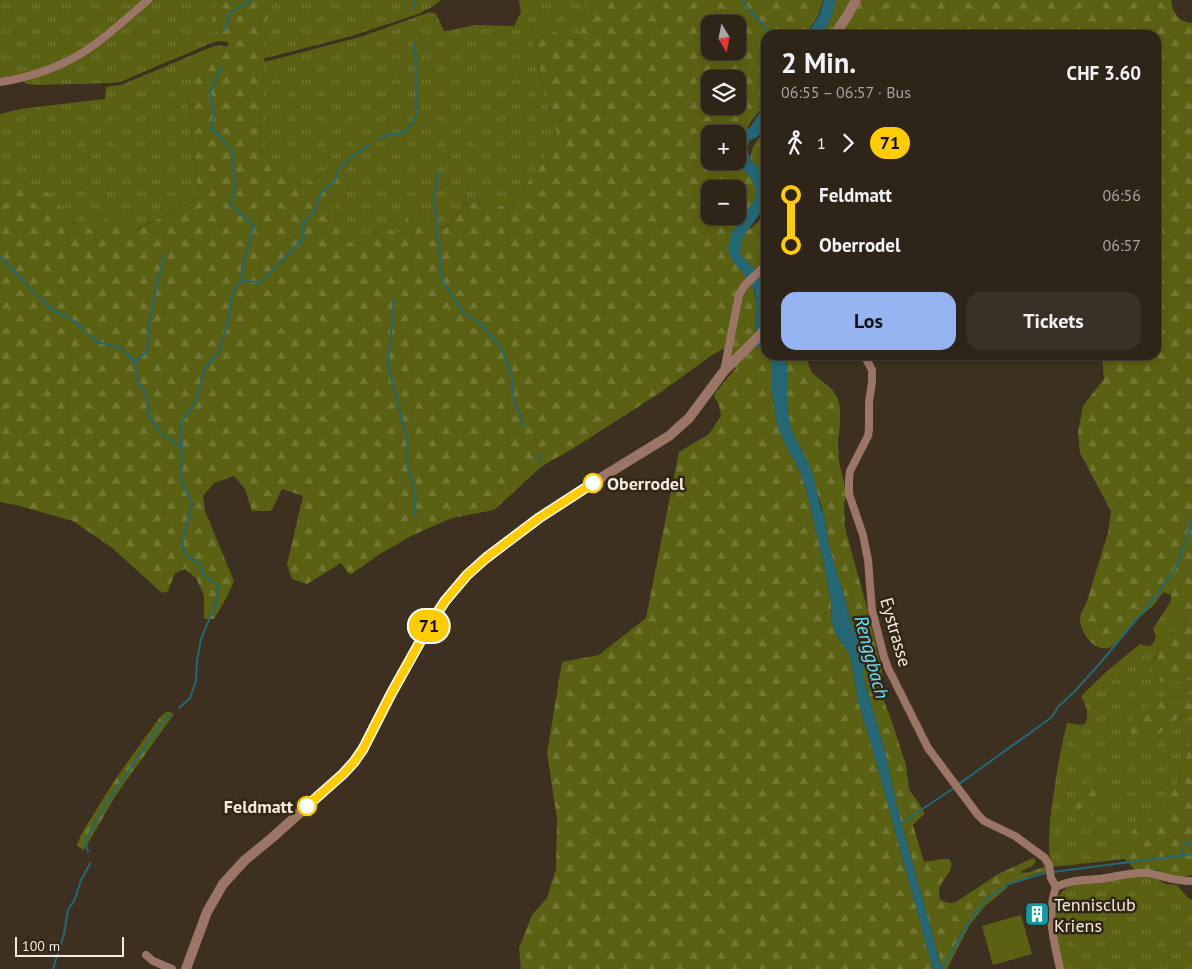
<!DOCTYPE html>
<html lang="de">
<head>
<meta charset="utf-8">
<style>
	body { margin:0; font-family:"PT Sans",sans-serif; background:#3a3025; color:#f1f3f6; height:100vh; display:flex; flex-direction:column; font-size:19px; white-space:nowrap }
	* { box-sizing:border-box; margin:0 }
	p { font-size:16px; color:#a7a4a2 }
	.icon { flex:none; width:28px; height:28px; fill:none; stroke:currentColor; stroke-width:2; stroke-linecap:round; stroke-linejoin:round }
	.map { position:relative; flex:1; overflow:hidden }
	.drawer { position:absolute; left:761px; top:30px; width:400px; height:330px; display:flex; flex-direction:column; background:#2e2418; border-radius:15px; box-shadow:0 2px 8px #0003,0 0 0 1px #494137 }
	.drawer>* { flex:none }
	.badge { padding:0 10px; border-radius:16px; font-size:18px; line-height:32px }
	.needle { width:32px; rotate:170deg }
	.controls { position:absolute; left:701px; top:15px; display:grid; gap:10px }
	.controls a { display:grid; place-items:center; width:45px; height:45px; border-radius:10px; background:#2e2418; box-shadow:0 2px 8px #0003,0 0 0 1px #494137; font-size:25px }
	.scale { position:absolute; left:15px; bottom:12px; width:109px; box-sizing:border-box; padding-left:5px; border:2px solid #f3eae0; border-top:0; font-size:14px; line-height:18px; white-space:nowrap; color:#f3eae0; -webkit-text-stroke:4px #332616; paint-order:stroke }
	.map>.badge { position:absolute; translate:-50% -50%; box-shadow:0 0 0 2px #fff }
	.legs { display:flex; align-items:center; gap:8px; height:55px; padding:0 20px; font-size:16px }
	.legs p { margin-inline-start:auto }
	.overview { display:flex; align-items:center; justify-content:space-between; height:85px; padding:0 20px }
	h1 { font-size:28px; font-weight:800; line-height:38px }
	.action { display:flex; gap:10px; margin-top:auto; padding:10px 20px }
	.action a { flex:1; height:58px; border-radius:15px; background:#95b2f1; color:#111; font-size:20px; font-weight:800; line-height:58px; text-align:center }
	.action a+a { background:#3a3025; color:#f1f3f6 }
	ul { padding:0 20px; list-style:none }
	li { display:flex; align-items:center; gap:18px; height:50px; font-size:19px }
	li i { display:grid; place-items:center; width:8px; height:100%; margin:0 6px; background:currentColor }
	li i::after { content:''; width:12px; height:12px; margin:-6px; border:4px solid; border-radius:50%; background:#2e2418 }
	li p { margin-inline-start:auto }
	li:first-child i { background:linear-gradient(#0000 50%,currentColor 0) }
	li:last-child i { background:linear-gradient(currentColor 50%,#0000 0) }
	.map>svg:first-child { display:block }
	.grass { fill:url(#grass-tufts) }
	.forest { fill:url(#forest-firs); fill-rule:evenodd }
	.pitch { fill:#5a6112 }
	.water { fill:#256775 }
	.lines { fill:none; stroke-linecap:round; stroke-linejoin:round }
	.stream { stroke:#256775; stroke-width:2 }
	.river { stroke:#256775; stroke-width:12 }
	.minor { stroke:#9b7667; stroke-width:8 }
	.tertiary { stroke:#9b7667; stroke-width:10 }
	.line-1-casing { stroke:#fff; stroke-width:11 }
	.line-1 { stroke:#fc0; stroke-width:8 }
	.stop-1-dot { fill:#fff; stroke:#fc0; stroke-width:2.5 }
	.labels { text-anchor:middle; dominant-baseline:central; stroke-width:5; stroke-linejoin:round; paint-order:stroke }
	.stop-label { font-size:18px; font-weight:bold; fill:#f3eae0; stroke:#332616; text-anchor:start }
	.street-label { font-size:18px; fill:#f3eae0; stroke:#332616 }
	.poi-label { font-size:18px; fill:#f3eae0; stroke:#332616; text-anchor:start }
	.water-label { font-size:19px; font-style:italic; fill:#67e3fe; stroke:#332616 }
</style>
</head>
<body>
<div class="map">
<svg width="1192" height="969" viewBox="0 0 1192 969">
	<defs>
		<pattern id="grass-tufts" width="24" height="20" patternUnits="userSpaceOnUse" patternTransform="scale(1.25)"><rect width="24" height="20" fill="#5a6112"/><path d="M3 7l-1-3M5 7V3M7 7l1-3M15 17l-1-3M17 17v-4M19 17l1-3" fill="none" stroke="#727834"/></pattern>
		<pattern id="forest-firs" width="22" height="20" patternUnits="userSpaceOnUse" patternTransform="scale(1.25)"><rect width="22" height="20" fill="#5a6112"/><path d="M5 1l3.5 6h-7zM16 11l3.5 6h-7z" fill="#727834"/></pattern>
	</defs>
	<rect width="100%" height="100%" fill="#3d3020"/>
	<path class="grass" d="M0,0H145L92,44L45,69L0,80Z
		M150,0H220C213,9 212,18 212,29L223,36L229,43L222,41L214,42L120,82L113,83L36,85L27,84L22,81L68,62Z
		M274,0H441L432,7L418,14L352,36L270,57L264,58L266,23Z
		M519,0H583L586,8L577,41L530,22L544,94L557,132L549,152L511,207L466,202C454,221 451,230 426,229L423,216L402,227L400,232L385,231L374,241L341,243L332,200L344,169L347,165L353,160L358,149C345,158 310,185 295,186L260,152L264,62L360,37L430,12L436,14L444,31H447L475,25L514,26L521,12Z
		M209,48L201,59L188,101L199,198L133,231L114,212L110,206H108L105,218L100,230L81,227L67,218L61,211L21,177C7,178 5,181 0,192V114L20,109L105,99L106,87L121,85Z
		M1171,601V605L1175,613C1185,617 1188,618 1183,629L1169,634L1157,644V653L1150,668L1170,682L1192,680V695L1172,698L1153,704L1142,740C1162,736 1164,727 1180,718C1183,716 1187,715 1191,714L1192,716V740L1178,782L1170,797L1161,812L1151,819L1123,845L1128,857L1125,859L1052,867C1046,843 1050,817 1054,793C1057,769 1061,747 1067,723L1081,725L1085,724C1090,714 1086,705 1081,696L1106,672L1140,644C1150,648 1152,647 1156,637L1153,629Z
		M1139,876L1156,879L1166,884L1177,885L1187,897L1192,900V969H1063C1059,951 1051,919 1056,902C1058,894 1065,888 1072,885Z"/>
	<path class="forest" d="M220,0H274L266,23L260,152L296,186C310,185 346,158 358,148L360,149C361,158 349,162 344,169L332,200L341,243L373,241L385,230H389L400,232L407,216L418,211L423,216L426,229C451,231 454,221 466,202L511,207L549,152L557,132L544,94L530,22L577,41L586,8L583,0H823L819,13L806,35H766V98L763,107L752,120L738,144V134H710V161H737L756,185L759,195L758,202L734,230L730,240L744,274L753,287L757,305L755,333L730,360L731,353L725,348L712,355L661,392L574,448L542,466L494,510L452,518L413,535L380,554L350,575L341,563L307,584L292,579L287,564L303,496L282,489L271,511H252L245,489L234,476L214,483L203,496L205,511L234,581L227,597L214,619H204V596L196,578L185,569L175,573L168,591L162,593L111,547L73,521L16,505L0,502V192L4,183L11,178L20,177L39,187L58,200C64,223 78,227 100,230L105,218L108,206H110L114,212L134,231L199,198L188,101L192,81L201,59L209,48L220,45L227,47L229,43L223,36L212,29C212,18 213,9 220,0ZM710,24H738V51H710ZM710,79H738V106H710ZM710,189H738V216H710Z
		M835,0H852L834,29L829,30L826,35H818L829,19Z
		M861,0H1171C1173,13 1178,22 1192,23V680C1181,681 1158,687 1151,675C1150,673 1149,670 1150,667C1152,663 1156,659 1157,653C1158,649 1156,645 1158,642C1163,630 1183,636 1185,623C1187,614 1176,616 1172,611C1170,606 1171,600 1171,595L1163,592C1160,596 1157,601 1154,605C1148,610 1142,615 1136,620C1129,628 1123,638 1116,644C1104,654 1090,645 1084,633C1078,620 1079,616 1086,604L1108,533L1111,511L1080,453L1078,432L1083,406L1104,379L1102,356L1095,355H1156V35H839L852,16Z
		M766,128V179C762,175 755,170 752,164C745,153 760,138 766,128Z
		M766,211V224L764,228L766,242V287C763,279 759,272 753,267C742,257 731,249 744,234C748,229 755,226 759,221C762,218 764,214 766,211Z
		M761,347L766,351V355L769,356L772,365V391L777,424L784,441L801,473L808,497L823,560L831,601L832,622L836,634L850,655L858,701L875,757L933,969H521L519,948L532,915L547,898L556,869L557,819L547,753L562,662L599,655L646,618L679,452L709,434L721,416L719,405L714,397L715,393L736,368L734,366L752,348Z
		M783,355H805L812,373L832,389L838,399L840,407V425L838,441L839,462L847,495L844,503L845,528L867,608L883,676L878,685L892,722L906,765L909,789L925,813L913,825L924,862L942,859H949C958,870 940,879 939,890C939,891 940,898 940,899C946,903 949,904 956,902L998,874L1031,859L1034,858L1036,862L1032,866L1021,871V873L1030,872L1046,866L1047,871L1027,877L1006,885L1007,888L984,907L969,926L947,969H942L897,807L884,748L863,677L864,647L856,635L851,622L844,596L828,543L824,514L807,460L791,430L787,406V366Z
		M1192,695V716L1191,714L1180,717L1158,735L1151,739L1142,741L1132,736C1130,731 1128,726 1131,721C1141,702 1173,698 1192,695Z
		M166,712H170L174,714L116,795L84,850L77,846C80,834 88,823 95,812C115,778 138,747 161,716Z
		M1192,740V875L1176,879L1157,870H1135L1125,859L1128,857L1123,845L1128,835L1138,827L1161,812L1178,782Z
		M1096,781C1123,793 1087,833 1077,812C1075,809 1076,805 1076,801C1077,788 1083,783 1096,781Z"/>
	<path class="pitch" d="M1021,915L1032,954L993,965L982,926Z"/>
	<path class="water" d="M734,230L744,233C733,251 740,255 753,267C759,272 763,279 766,287V351L761,347L752,348L753,335L755,333C756,318 759,300 753,287C751,283 748,280 746,277C731,257 722,256 734,230Z
		M769,355H783L787,366V406L791,430L807,460L814,478L820,505L824,514L828,543L844,596L851,622L856,635L864,647L866,654L863,677L884,748L897,807L942,969H933L875,757L858,701L850,655L836,634L832,622L831,601L823,560L808,497L801,473L784,441L777,424L772,391V365Z"/>
	<g class="lines">
		<path class="stream" d="M414,0V8
			M742,0L748,8L772,35
			M225,30L230,13L251,0
			M377,140L384,136L405,132L417,116L415,43
			M438,172L434,198L442,280L463,312L482,325L501,348L511,372L514,400L524,426
			M0,256L31,289L55,312L68,316L97,342L122,348L135,362L138,382L147,394L148,414L161,434L182,448
			M242,280L260,283L302,240V224L314,213L321,192L335,181L339,168L357,153L370,144
			M394,300L388,365L407,439L406,463L415,489V516
			M135,362L147,351L150,317L164,254
			M538,455L541,461
			M179,708L190,698L196,681L197,661L201,639L216,603L218,585L203,574L202,566L185,554L182,542L192,504L181,480L182,448L180,424L191,409L198,396L204,369L218,353L226,329L233,292L242,280V268L254,226L231,205L235,187L232,150L211,128L214,114L210,92L222,66
			M959,784L1052,717L1058,707L1075,691L1102,661L1155,597L1175,569L1190,528L1192,519
			M900,824L954,788
			M88,852L85,841L107,802L164,720L170,715
			M1180,856L1184,845L1192,841
			M1053,872L1192,854
			M53,969L64,934L68,910L75,899L81,880L90,864V863
			M942,969L971,918L989,897L1009,884L1048,872"/>
		<path class="river" d="M814,35L825,17L830,0
			M735,247L737,235L762,200V187L758,178L744,160L741,148L744,137L754,132L766,114"/>
		<path class="minor" d="M0,82C32,77 64,66 91,47C111,33 129,16 148,0
			M864,355L872,370V382L869,402V429L868,436L850,471L849,480V494L863,535L868,560L872,610L884,657L888,668L928,748L978,815L984,821L1015,836L1045,858L1049,865L1051,878L1056,887
			M724,371L739,295L744,286L766,265
			M1056,887C1074,878 1088,881 1106,878C1119,876 1132,872 1146,873C1162,875 1176,882 1192,881
			M1056,887C1046,916 1054,940 1060,969
			M146,955L153,961L172,969"/>
		<path class="tertiary" d="M834,35L846,18L856,0
			M186,969L207,912L223,884L245,860L273,837L343,774L354,762L363,749L389,698L430,624L445,601L467,575L486,558L539,518L594,482L669,436L689,418L724,371L766,329"/>
	</g>
	<g class="lines">
		<defs>
			<path id="line-1" d="M307,806L343,774L354,762L363,749L391,694L430,624L445,601L467,575L486,558L539,518L593,483"/>
		</defs>
		<use href="#line-1" class="line-1-casing"/>
		<use href="#line-1" class="line-1"/>
	</g>
	<defs>
		<symbol id="building-square" viewBox="-11 -11 22 22"><rect x="-9" y="-9" width="18" height="18" rx="4" fill="#0f9aa8" stroke="#332616"/><path d="M-4-6H4V6H1V3H-1V6H-4ZM-2.5-4.3h1.7v1.8h-1.7ZM.8-4.3h1.7v1.8H.8ZM-2.5-1h1.7V.8h-1.7ZM.8-1h1.7V.8H.8Z" fill="#fff"/></symbol>
	</defs>
	<g fill-rule="evenodd">
		<use href="#building-square" x="1023" y="900" width="28" height="28"/>
	</g>
	<g class="stop-1-dot">
		<circle cx="593" cy="483" r="9"/>
		<circle cx="307" cy="806" r="9"/>
	</g>
	<g class="labels">
		<g class="stop-label">
			<text x="607" y="483">Oberrodel</text>
			<text x="293" y="806" text-anchor="end">Feldmatt</text>
		</g>
		<g class="street-label">
			<text transform="translate(896 632) rotate(74)">Eystrasse</text>
		</g>
		<g class="poi-label">
			<text x="1054" y="904">Tennisclub<tspan x="1054" dy="21">Kriens</tspan></text>
		</g>
		<g class="water-label">
			<text transform="translate(872 657) rotate(75)">Renggbach</text>
		</g>
	</g>
</svg>
<div class="controls">
<a><svg class="needle" viewBox="-14 -14 28 28"><path d="M0-13l5 13h-10z" fill="#e53935"/><path d="M0 13l5-13h-10z" fill="#a7a4a2"/></svg></a>
<a><svg class="icon" aria-label="layers" viewBox="0 0 24 24"><path d="M12 4l9 5-9 5-9-5zM3 14l9 5 9-5"/></svg></a>
<a>+</a>
<a>−</a>
</div>
<div class="scale">100 m</div>
<b class="badge" style="left:429px;top:626px;background:#fc0;color:#111">71</b>
<section class="drawer">
<div class="overview"><div><h1>2 Min.</h1><p>06:55 – 06:57 · Bus</p></div><b>CHF 3.60</b></div>
<div class="legs"><svg class="icon" aria-label="walk" viewBox="0 0 24 24"><circle cx="13" cy="4" r="2"/><path d="M13 8l-2 6 4 7M11 14l-3 7M7 12l3-4h3l4 4"/></svg>1<svg class="icon" aria-label="forward" viewBox="0 0 24 24"><path d="M9 5l7 7-7 7"/></svg><b class="badge" style="background:#fc0;color:#111">71</b></div>
<ul>
<li><i style="color:#fc0"></i><b>Feldmatt</b><p>06:56</p></li>
<li><i style="color:#fc0"></i><b>Oberrodel</b><p>06:57</p></li>
</ul>
<div class="action"><a>Los</a><a>Tickets</a></div>
</section>
</div>
</body>
</html>
